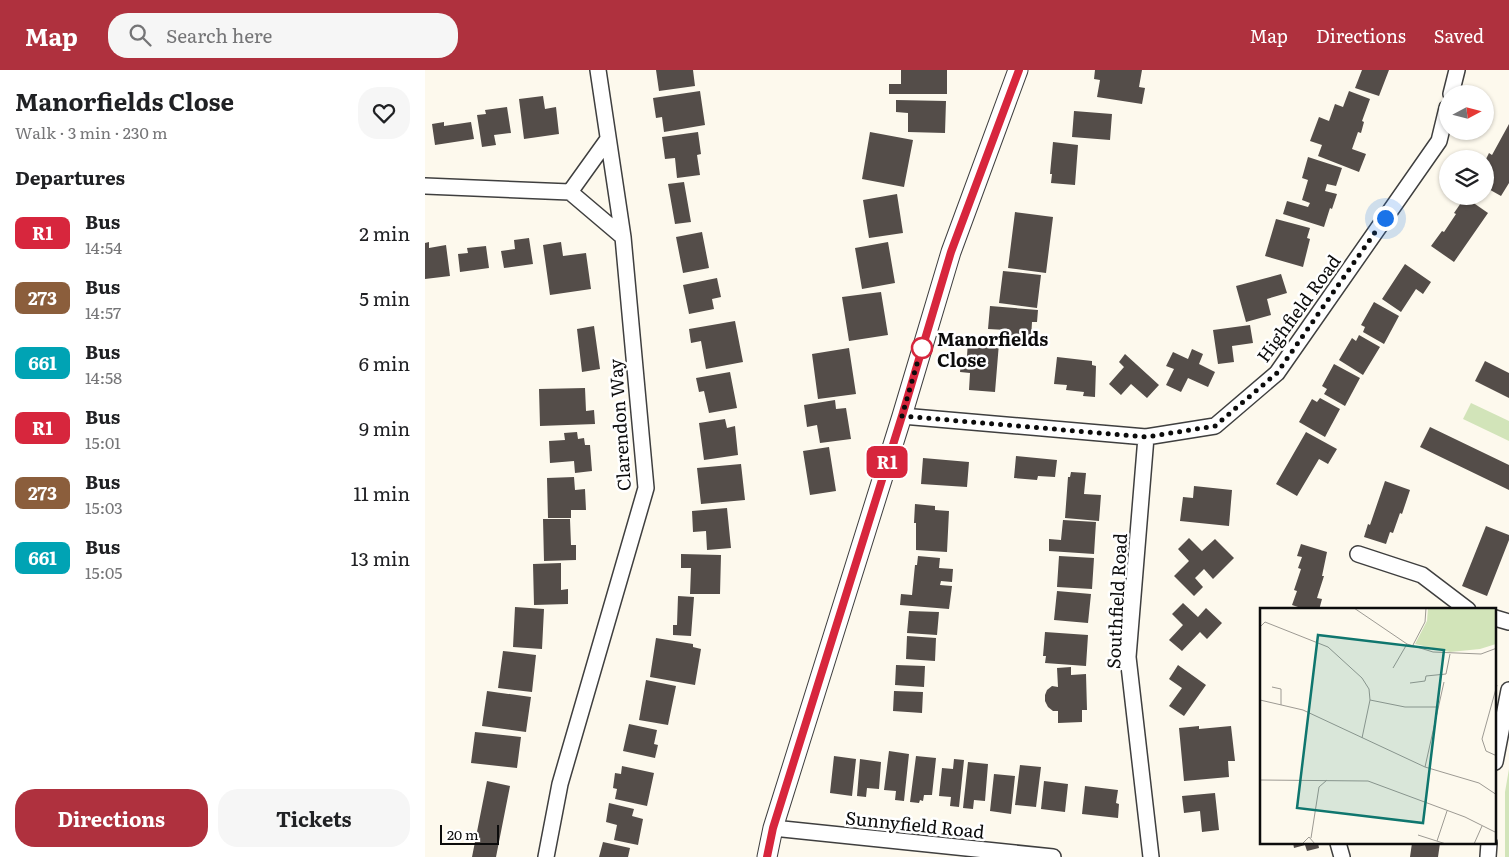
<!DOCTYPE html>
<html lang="en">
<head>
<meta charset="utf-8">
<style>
	body { margin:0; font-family:Literata,serif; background:#f6f6f6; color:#202124; height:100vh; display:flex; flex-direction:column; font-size:19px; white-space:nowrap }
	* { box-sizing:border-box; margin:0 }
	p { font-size:16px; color:#757577 }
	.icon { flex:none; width:28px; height:28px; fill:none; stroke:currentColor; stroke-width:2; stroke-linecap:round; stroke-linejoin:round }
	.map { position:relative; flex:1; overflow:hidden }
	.sheet { display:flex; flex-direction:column; background:#fff; width:425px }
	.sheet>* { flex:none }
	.badge { padding:0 10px; border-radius:8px; font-size:18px; line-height:32px }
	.needle { width:32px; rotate:83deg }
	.fabs { position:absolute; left:1014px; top:15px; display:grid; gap:10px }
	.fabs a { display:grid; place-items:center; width:55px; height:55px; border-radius:50%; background:#fff; box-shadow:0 1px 4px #0004; font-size:25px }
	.scale { position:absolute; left:15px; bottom:12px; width:59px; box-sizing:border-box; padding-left:5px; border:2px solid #0c0c0c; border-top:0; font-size:14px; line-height:18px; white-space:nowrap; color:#0c0c0c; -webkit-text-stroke:4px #fff; paint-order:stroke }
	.you { position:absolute; width:25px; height:25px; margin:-12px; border:4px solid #fff; border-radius:50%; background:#1a73e8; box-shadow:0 0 0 8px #1a73e833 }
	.map>.badge { position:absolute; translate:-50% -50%; box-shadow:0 0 0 2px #fff }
	h2 { padding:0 15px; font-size:19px; line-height:45px }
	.round { display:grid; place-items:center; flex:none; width:52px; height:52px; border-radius:20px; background:#f6f6f6 }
	.headline { display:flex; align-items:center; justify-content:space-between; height:85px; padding:0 15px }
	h1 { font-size:24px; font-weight:700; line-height:38px }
	.cta { display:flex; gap:10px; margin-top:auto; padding:10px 15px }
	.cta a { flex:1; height:58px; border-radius:20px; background:#af313e; color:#fff; font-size:20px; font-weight:700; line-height:58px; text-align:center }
	.cta a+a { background:#f6f6f6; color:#202124 }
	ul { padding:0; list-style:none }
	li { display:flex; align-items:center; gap:15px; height:65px; padding:0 15px }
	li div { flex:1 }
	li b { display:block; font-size:19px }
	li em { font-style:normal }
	li .badge { min-width:55px; font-weight:700; text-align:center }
	header { display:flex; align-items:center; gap:30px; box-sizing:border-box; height:70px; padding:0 25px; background:#af313e; color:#fff }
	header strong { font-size:24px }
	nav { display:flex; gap:28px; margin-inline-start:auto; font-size:18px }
	.search { width:350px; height:45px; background:#f6f6f6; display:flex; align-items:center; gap:12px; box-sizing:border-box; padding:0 18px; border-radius:20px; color:#757577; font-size:19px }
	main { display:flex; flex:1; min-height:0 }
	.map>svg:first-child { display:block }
	.green { fill:#d2e4b9 }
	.building { fill:#544d49 }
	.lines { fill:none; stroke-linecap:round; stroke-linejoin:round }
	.minor-casing { stroke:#3f3f3f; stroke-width:18 }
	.tertiary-casing { stroke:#3f3f3f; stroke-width:21 }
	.minor { stroke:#fff; stroke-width:15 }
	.tertiary { stroke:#fff; stroke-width:19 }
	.line-casing { stroke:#fff; stroke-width:11 }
	.line { stroke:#d7263d; stroke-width:8 }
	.walk { stroke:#0c0c0c; stroke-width:5; stroke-dasharray:0 9 }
	.stop-dot { fill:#fff; stroke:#d7263d; stroke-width:2.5 }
	.labels { text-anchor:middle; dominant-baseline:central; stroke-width:5; stroke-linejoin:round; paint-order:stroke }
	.street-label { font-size:18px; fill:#0c0c0c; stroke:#fff }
	.stop-label { font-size:18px; font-weight:bold; fill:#0c0c0c; stroke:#fff; text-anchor:start }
	.inset-road { fill:none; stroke:#9d9a93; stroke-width:1 }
	.view { fill:#0f766e; fill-opacity:0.15; stroke:#0f766e; stroke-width:2.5 }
	.inset-edge { fill:none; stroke:#0c0c0c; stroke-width:2.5 }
</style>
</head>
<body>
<header>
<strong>Map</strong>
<div class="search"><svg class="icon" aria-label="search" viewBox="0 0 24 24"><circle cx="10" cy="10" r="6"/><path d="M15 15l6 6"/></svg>Search here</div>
<nav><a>Map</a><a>Directions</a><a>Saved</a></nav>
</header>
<main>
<section class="sheet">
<div class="headline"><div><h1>Manorfields Close</h1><p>Walk · 3 min · 230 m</p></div><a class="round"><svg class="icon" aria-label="heart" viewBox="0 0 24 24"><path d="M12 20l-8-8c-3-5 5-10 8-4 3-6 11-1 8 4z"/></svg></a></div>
<h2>Departures</h2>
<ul>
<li><span class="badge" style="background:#d7263d;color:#fff">R1</span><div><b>Bus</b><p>14:54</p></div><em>2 min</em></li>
<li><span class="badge" style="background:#8b5e3c;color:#fff">273</span><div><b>Bus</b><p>14:57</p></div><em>5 min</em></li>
<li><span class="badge" style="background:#00a3b4;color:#fff">661</span><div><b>Bus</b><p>14:58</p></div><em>6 min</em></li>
<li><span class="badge" style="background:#d7263d;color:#fff">R1</span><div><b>Bus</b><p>15:01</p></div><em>9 min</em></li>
<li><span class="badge" style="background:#8b5e3c;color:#fff">273</span><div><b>Bus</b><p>15:03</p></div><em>11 min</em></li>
<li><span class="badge" style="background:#00a3b4;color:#fff">661</span><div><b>Bus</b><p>15:05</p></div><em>13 min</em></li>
</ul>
<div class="cta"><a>Directions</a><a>Tickets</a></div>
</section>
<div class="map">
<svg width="1084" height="787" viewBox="0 0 1084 787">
	<rect width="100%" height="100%" fill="#fdf9ed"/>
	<path class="green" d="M1046,333L1084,351V371L1038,349Z
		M1084,699V787H1080V722Z"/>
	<path class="building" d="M231,0H268L270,16L234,21Z
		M476,0H522V24H464V14H476Z
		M670,0H717L714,17L720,18L717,34L672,27L675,10L669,9Z
		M937,0H964L954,26L930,18Z
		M275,21L280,55L239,62L237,47L231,48L228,28Z
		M924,21L945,29L937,51L939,52L936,63L933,62L927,79L941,84L934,102L893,86L897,75L885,71L894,47L904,51L910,34L918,37Z
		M118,26L120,39L131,37L134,64L99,69L94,29Z
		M471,30L521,31L520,63L483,62V43L471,42Z
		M82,37L86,63L69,65L71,75L57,77L52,45L61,44L60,40Z
		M649,41L687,44L685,70L647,67Z
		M19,52V56L46,52L49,69L10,75L7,54Z
		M1084,54V113L1076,126L1060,117V91L1064,83L1067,85Z
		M273,62L276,84L272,85L275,105L252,108L250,88L240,89L237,67Z
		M445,62L488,70L479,117L437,109Z
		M628,72L653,75L650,115L626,113L627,104H625Z
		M883,87L917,98L911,116L902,114L900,121L912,124L907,139L905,138L899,157L858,144L862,131L883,137L885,133L877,130L883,110L877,108Z
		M259,112L266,152L250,154L243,114Z
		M472,124L478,163L444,168L438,130Z
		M1040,127L1063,143L1029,192L1006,176L1017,161L1019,162L1031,144L1029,143Z
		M590,142L628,147L621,203L583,198Z
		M851,149L885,158L882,168L885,169L878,197L840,186Z
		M277,162L284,198L258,203L251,167Z
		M104,168L108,194L79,198L76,181L90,179L89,170Z
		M4,172V178L21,175L25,206L0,209V173Z
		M136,172L138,186L161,183L166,219L125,225L118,175Z
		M463,172L470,213L437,219L430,178Z
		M61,176L64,198L35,202L33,184L43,183L42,178Z
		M980,194L1006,212L998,224L991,219L976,242L957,229Z
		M578,201L616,205L612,238L574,233Z
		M856,204L862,223L842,229L846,245L821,252L811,216Z
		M292,208L296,227L287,229L289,239L264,244L258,215Z
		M456,222L463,265L424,271L417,227Z
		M949,232L974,246L959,274L938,262L940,257L936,255Z
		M565,236L613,240L612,252H607L606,269L580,267L581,260L563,259Z
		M310,251L318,292L281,299L276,271L266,273L264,259Z
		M825,255L828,273L807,276L809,292L793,294L788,260Z
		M169,256L175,299L157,302L152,259Z
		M934,265L955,277L938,305L914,290L927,268L931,271Z
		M543,271L574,273L570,322L544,320L545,303L535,302L537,286H542Z
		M424,278L431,324L393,329L387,284Z
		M767,279L778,284L774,294L790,302L783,317L763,308L756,322L741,315L749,299L741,296L748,282L763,289Z
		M700,284L734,315L722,328L706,314L696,325L684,314L699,297L694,292Z
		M632,287L667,291V295L671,296L670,327L658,326L659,322L641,320L642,315L629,314Z
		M1060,291L1084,303V328L1050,311Z
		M909,294L935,308L920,336L899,324L902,319L897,316Z
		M305,302L312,338L284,343L279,321L274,322L271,308Z
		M160,318L161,341L169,340L170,354L115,356L114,319Z
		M895,328L915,339L900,367L874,352L887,329L892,332Z
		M410,330L411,339L421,338L426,369L395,373L392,355L382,357L379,335Z
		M300,349L302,358L310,356L313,385L279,390L274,353Z
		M1005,357L1084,395V420L995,377Z
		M152,362L153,369L159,368L160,375H165L167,401L150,403L149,391L125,393L124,371L140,370L139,363Z
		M881,362L912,379L903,394L894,389L872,426L851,414Z
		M404,377L411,421L385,425L378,381Z
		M591,386L632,390L630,407L613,406L612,410L589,408Z
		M498,388L544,392L542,417L496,414Z
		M316,394L320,430L276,434L272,398Z
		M646,402L661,403L659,424L676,425L674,451L640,448L643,407H645Z
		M149,407L150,420L160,419L161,440H146V448H123L122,408Z
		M960,411L985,420L977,444L975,443L968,463L965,462L961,474L939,467L943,454L945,455Z
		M769,416L807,420L804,456L755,451L758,427L768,428Z
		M490,434L510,436V440L524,441L522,482L491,480V453H489Z
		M302,438L306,478L282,480L281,461L268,462L267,441Z
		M118,449H145L146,475H151V490L119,491Z
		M638,450L671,452L669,484L624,481V469L636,470Z
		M1061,456L1084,465V470L1062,526L1037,516Z
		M764,468L777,481L790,469L809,488L788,509L779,499L770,508L778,517L769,526L749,506L764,491L753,479Z
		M876,474L902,482L897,506H899L892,528L897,529L894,540H882L867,535L872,521L869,520L876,499L873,498L877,487L872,486Z
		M256,484L296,485L295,524H265L266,498H256Z
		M493,486L515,488L514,498L528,499L527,512L516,511L515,515L527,516L524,539L475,535L476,524L487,525L490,495H492Z
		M634,486L669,488L667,519L632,517Z
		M136,493V520L143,519V534L109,535L108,494Z
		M632,521L666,524L663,553L629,550Z
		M253,526L269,527L266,566L248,565V555H252Z
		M758,533L773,547L781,538L797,553L782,569L775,562L757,581L744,570L758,555L747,544Z
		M90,537L119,539L117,579L88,577Z
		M484,541L514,542L512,565L482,563Z
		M620,562L663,565L661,596L620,593L621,586H618Z
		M482,566L511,568L510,591L481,589Z
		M231,568L268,574V577L276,579L270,615L225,607Z
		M78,581L111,585L107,622L73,618Z
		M471,595L500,596L499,617L470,615Z
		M753,595L781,615L759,646L744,636L757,618L744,609Z
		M646,597V605L661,604L662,640H657V652L633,653V641H628L623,637L620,631V625L622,620L627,616L633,617L632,598Z
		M221,610L251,616L243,655L214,650Z
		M62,621L106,627L101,662L57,656Z
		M469,621L498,622L497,643L468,641Z
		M204,654L232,660L229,674L233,675L230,688L198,681Z
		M774,656V659L806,656L810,691H803L804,707L759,711L754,658Z
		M50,662L96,667L92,698L46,693Z
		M464,681L484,684L479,731L470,730L471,721L459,720Z
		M409,686L431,689L427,726L405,723Z
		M491,686L511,688L507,725H499L498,731L495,730L494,733L485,732Z
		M435,689L456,692L454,719L442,718L441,727L432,726Z
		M529,689L539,690L534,737L525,736L526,727L514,726L517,698L528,699Z
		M543,692L563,694L560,731L549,730L548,739L538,738Z
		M595,695L616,697L611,737L590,735Z
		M197,696L229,703L222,736L190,729L192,719L188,718L190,703L196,704Z
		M569,704L590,706L586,744L565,741Z
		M62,711L85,716L71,787H47Z
		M619,711L643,714L640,742L616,739Z
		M660,716L693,720L691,733L694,734L693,748L657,744Z
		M790,723L794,760L777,762L775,741L759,743L757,726Z
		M184,733L209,739L207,746L218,749L213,775L189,770L192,755L181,752Z
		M178,772L205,778L203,787H174Z
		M868,773H893L894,778L882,781L880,775L869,778Z
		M987,773H1015L1013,787H985Z"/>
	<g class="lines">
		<defs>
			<path id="minor" d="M1026,24L1032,0
				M0,116L145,122L198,167
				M145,122L183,69
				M477,346L721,367L790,356L852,303L1014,71L1022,38
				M721,367L703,587L726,787
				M933,484L997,505L1043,540
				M1070,548L1084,552
				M1070,692L1084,620
				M348,758L628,787
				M913,773L917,787
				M121,787L135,714L221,418L198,167L173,0
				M1063,787L1064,773"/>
			<path id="tertiary" d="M342,787L348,758L477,346L526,182L593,0"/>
		</defs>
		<use href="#minor" class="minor-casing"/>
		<use href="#tertiary" class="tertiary-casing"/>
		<use href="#minor" class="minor"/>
		<use href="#tertiary" class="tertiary"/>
	</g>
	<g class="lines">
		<defs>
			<path id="line" d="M342,787L348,758L477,346L526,182L594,0"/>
		</defs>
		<use href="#line" class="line-casing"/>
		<use href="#line" class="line"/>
		<path class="walk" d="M497,278L498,273L477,346L721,367L790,356L852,303L960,148"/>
	</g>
	<circle class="stop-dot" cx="497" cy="278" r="10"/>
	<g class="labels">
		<g class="street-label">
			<text transform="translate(873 238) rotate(-54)">Highfield Road</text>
			<text transform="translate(194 355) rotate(-94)">Clarendon Way</text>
			<text transform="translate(691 531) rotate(-87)">Southfield Road</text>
			<text transform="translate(490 754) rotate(6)">Sunnyfield Road</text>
		</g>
		<g class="stop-label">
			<text x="512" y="268">Manorfields<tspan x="512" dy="21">Close</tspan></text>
		</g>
	</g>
	<g transform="translate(835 538)">
		<rect width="236" height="236" fill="#fdf9ed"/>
		<path d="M168,0H236V36L220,41L190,44L155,36L167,13Z" fill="#d2e4b9"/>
		<path class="inset-road" d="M94,0L147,36L173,44L221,46L237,40M0,19L5,14L68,39L102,70L109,81L110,92L102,130M153,37L165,14L166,0M133,60L147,36M150,75L165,73L166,68L186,66L190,46M237,77L222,131L226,143L237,148M12,79L21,81V97M0,92L43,102L165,159L219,175L237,187M110,92L145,99H178M165,159L184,74M0,172L108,173L205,209L237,225M158,227L186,236M51,230L59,179L67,172M177,233L187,203M0,236H42M42,236L49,229L55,236M214,236L222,218"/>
		<path class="view" d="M58,27L184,42L163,215L37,200Z"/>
		<rect width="236" height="236" class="inset-edge"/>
	</g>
</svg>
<div class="fabs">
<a><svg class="needle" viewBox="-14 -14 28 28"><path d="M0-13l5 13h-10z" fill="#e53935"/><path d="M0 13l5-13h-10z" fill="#757577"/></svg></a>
<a><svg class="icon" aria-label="layers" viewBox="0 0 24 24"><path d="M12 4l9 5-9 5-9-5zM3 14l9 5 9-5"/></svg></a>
</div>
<div class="scale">20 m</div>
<div class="you" style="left:960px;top:148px"></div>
<b class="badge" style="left:462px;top:392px;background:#d7263d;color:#fff">R1</b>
</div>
</main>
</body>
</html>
